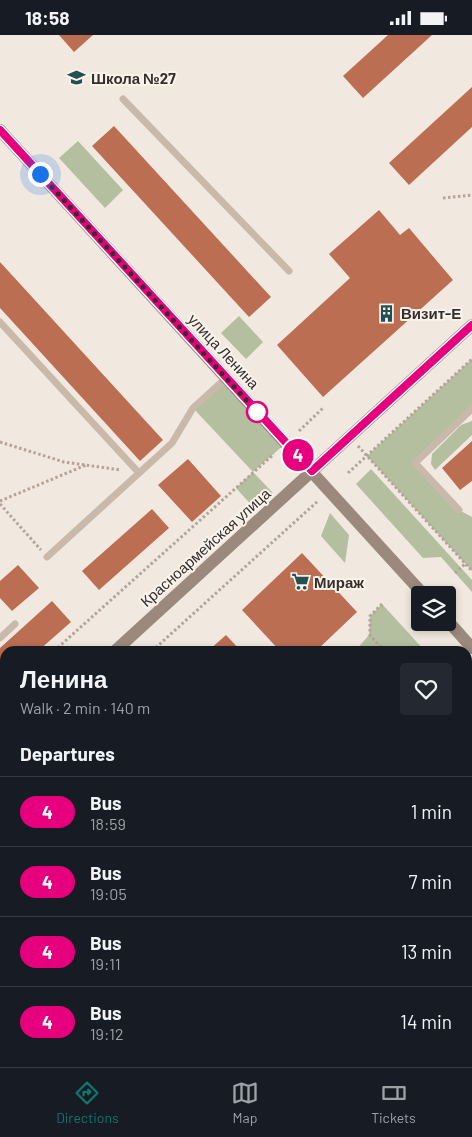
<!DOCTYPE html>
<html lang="en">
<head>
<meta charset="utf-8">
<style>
	body { margin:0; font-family:Barlow,sans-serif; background:#242831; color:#f1f3f6; height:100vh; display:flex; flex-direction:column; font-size:19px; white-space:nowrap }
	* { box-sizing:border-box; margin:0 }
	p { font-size:16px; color:#9ea1a6 }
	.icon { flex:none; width:28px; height:28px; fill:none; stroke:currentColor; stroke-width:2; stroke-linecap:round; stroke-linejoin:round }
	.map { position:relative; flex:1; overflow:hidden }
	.drawer { position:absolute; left:0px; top:611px; width:472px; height:421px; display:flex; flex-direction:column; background:#171b24; border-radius:15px 15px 0 0; box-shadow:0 2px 8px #0003 }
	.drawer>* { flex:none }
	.badge { padding:0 10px; border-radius:16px; font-size:18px; line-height:32px }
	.fabs { position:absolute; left:411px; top:551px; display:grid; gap:10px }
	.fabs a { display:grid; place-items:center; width:45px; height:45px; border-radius:5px; background:#171b24; box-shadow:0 2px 8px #0003; font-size:25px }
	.you { position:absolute; width:25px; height:25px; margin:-12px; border:4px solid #fff; border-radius:50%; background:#1a73e8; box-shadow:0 0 0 8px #1a73e833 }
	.map>.badge { position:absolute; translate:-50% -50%; box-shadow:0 0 0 2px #fff }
	h2 { padding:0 20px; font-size:19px; line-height:45px }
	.round { display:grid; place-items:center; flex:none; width:52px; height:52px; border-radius:5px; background:#242831 }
	.summary { display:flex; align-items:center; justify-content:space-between; height:85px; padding:0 20px }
	h1 { font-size:24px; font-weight:700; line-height:38px }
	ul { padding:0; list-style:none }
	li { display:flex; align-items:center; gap:15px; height:70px; padding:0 20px; border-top:1px solid #363941 }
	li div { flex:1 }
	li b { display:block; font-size:19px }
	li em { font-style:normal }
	li .badge { min-width:55px; font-weight:700; text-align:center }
	.status { display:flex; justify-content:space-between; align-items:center; height:35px; padding:0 25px; background:#171b24; direction:ltr }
	.status svg { height:14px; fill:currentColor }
	.menu { display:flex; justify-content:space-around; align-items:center; height:70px; border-top:1px solid #363941; background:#171b24; font-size:14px; color:#9ea1a6 }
	.menu a { display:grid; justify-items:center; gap:2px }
	.menu .selected { color:#0f766e }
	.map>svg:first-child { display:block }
	.green { fill:#b4bfa0 }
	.building { fill:#bc6e52 }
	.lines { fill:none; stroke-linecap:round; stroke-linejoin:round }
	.path { stroke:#b4a396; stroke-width:3; stroke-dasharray:2.5 2.5; stroke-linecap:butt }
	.lane { stroke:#c8b9ab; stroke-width:7 }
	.street { stroke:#c8b9ab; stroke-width:12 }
	.secondary { stroke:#9b897d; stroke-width:12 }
	.line-casing { stroke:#fff; stroke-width:11 }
	.line { stroke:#e6007e; stroke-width:8 }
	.walk { stroke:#362e2a; stroke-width:5; stroke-dasharray:0 9 }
	.stop-dot { fill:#fff; stroke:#e6007e; stroke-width:2.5 }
	.labels { text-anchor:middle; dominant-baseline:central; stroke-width:4; stroke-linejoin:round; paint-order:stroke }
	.poi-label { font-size:15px; font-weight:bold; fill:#362e2a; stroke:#f8f3eb; text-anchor:start }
	.street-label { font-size:15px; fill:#362e2a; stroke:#f8f3eb }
</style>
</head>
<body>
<div class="status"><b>18:58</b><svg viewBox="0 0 49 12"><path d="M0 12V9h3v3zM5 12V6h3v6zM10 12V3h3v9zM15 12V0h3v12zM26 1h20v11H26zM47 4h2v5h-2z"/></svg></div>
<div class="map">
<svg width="472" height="1032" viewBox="0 0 472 1032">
	<rect width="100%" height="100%" fill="#f1e9df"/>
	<path class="green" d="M78,106L123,155L105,173L59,123Z
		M239,281L263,307L246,324L221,298Z
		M472,324V374L415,428L459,475L472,482V536L367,421Z
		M226,343L286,408L253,437L273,458L255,474L236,453L253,437L193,373Z
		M472,386V400L435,435L431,429L432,419L461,390Z
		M371,434L472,545V557L441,522L423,523L356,449Z
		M330,478L349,500L345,528L321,501Z
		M382,569L425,616H355L369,600L370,581Z
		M468,631L472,636V825L468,819Z"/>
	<path class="building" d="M59,0H93L74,17Z
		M388,0H432L363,63L343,41Z
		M472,52V92L409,150L389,128Z
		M114,91L271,262L249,282L92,111Z
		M379,175L400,200L409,193L453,245L323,362L277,310L350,243L329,219Z
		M0,227L163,405L140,426L0,273Z
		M472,406V446L460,455L442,433Z
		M188,424L221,461L192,487L158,450Z
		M152,474L169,493L99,555L82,536Z
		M302,518L357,577L316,616H280L242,575Z
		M18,530L39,553L12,576L0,563V546Z
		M52,566L71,587L38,616H5V645L0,650V613Z
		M226,600L241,616H208Z
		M5,914V958L0,963V918Z
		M5,1009V1028H33L28,1032H0V1013Z
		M399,1028H444L439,1032H394Z"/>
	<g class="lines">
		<path class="path" d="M443,163L472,160
			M299,396L323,373
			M0,407L64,427L121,435
			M358,411L472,536
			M348,438L472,324
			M0,466L86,430
			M0,469L41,515
			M455,538L465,529
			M382,569L370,581V600L384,616
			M54,616L274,419
			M152,616L318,466
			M0,664L5,660
			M468,706L472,711
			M0,753L5,748
			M0,782L5,788
			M219,1028L223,1032"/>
		<path class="lane" d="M123,64L289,236
			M0,287L139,438
			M459,475L415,428L472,374
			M47,522L172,408L193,373L226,343
			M0,603L15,589
			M468,838L472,843
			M468,1024L472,1020
			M458,1032L463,1028"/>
		<path class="street" d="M468,893L472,888
			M293,1032L299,1028"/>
		<path class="secondary" d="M0,95L424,560
			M448,586L472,613
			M115,616L472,290
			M0,721L5,716
			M0,810L5,816
			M197,1028L201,1032"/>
	</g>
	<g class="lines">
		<defs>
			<path id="line" d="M0,95L312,436L472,290"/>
		</defs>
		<use href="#line" class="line-casing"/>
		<use href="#line" class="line"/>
		<path class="walk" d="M40,139L257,377"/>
	</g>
	<defs>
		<symbol id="school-bare" viewBox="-9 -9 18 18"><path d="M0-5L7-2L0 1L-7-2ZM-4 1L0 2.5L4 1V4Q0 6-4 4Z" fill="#235055" stroke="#f8f3eb" stroke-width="2.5" paint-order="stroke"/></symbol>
		<symbol id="building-bare" viewBox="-9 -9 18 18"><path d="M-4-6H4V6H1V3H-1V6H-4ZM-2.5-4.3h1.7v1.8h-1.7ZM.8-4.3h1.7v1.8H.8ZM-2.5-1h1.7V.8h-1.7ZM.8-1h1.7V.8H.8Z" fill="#235055" stroke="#f8f3eb" stroke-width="2.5" paint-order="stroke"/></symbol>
		<symbol id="supermarket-bare" viewBox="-9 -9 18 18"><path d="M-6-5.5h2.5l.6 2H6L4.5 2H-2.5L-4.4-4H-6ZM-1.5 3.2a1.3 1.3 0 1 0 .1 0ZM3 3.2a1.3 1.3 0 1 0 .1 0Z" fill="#235055" stroke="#f8f3eb" stroke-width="2.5" paint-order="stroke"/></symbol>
	</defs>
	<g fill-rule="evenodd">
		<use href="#school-bare" x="64" y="30" width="25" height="25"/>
		<use href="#building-bare" x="374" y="266" width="25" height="25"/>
		<use href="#supermarket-bare" x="288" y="534" width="25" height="25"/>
	</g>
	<circle class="stop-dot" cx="257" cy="377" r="10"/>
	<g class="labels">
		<g class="poi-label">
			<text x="91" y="43">Школа №27</text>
			<text x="401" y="278">Визит-Е</text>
			<text x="314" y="547">Мираж</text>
		</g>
		<g class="street-label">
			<text transform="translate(224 316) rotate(47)">улица Ленина</text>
			<text transform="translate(205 512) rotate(-42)">Красноармейская улица</text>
		</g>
	</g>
</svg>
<div class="fabs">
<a><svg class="icon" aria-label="layers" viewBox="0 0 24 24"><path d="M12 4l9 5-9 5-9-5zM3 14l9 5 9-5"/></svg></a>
</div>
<div class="you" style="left:40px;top:139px"></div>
<b class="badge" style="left:298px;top:420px;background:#e6007e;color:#fff">4</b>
<section class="drawer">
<div class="summary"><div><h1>Ленина</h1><p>Walk · 2 min · 140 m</p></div><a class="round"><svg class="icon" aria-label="heart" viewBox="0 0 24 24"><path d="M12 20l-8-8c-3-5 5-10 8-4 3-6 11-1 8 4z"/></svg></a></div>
<h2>Departures</h2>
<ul>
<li><span class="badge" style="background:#e6007e;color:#fff">4</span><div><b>Bus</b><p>18:59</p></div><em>1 min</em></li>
<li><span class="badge" style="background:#e6007e;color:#fff">4</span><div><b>Bus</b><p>19:05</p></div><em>7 min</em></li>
<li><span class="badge" style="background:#e6007e;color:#fff">4</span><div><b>Bus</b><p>19:11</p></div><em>13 min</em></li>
<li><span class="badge" style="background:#e6007e;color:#fff">4</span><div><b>Bus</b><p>19:12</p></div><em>14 min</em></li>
</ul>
</section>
</div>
<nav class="menu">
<a class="selected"><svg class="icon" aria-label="directions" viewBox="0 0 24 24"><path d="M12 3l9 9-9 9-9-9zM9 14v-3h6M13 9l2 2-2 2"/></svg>Directions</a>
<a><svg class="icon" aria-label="map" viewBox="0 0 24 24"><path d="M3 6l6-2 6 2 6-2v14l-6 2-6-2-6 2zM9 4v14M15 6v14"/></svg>Map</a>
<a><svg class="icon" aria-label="tickets" viewBox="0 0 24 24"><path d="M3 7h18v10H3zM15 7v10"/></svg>Tickets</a>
</nav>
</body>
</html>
